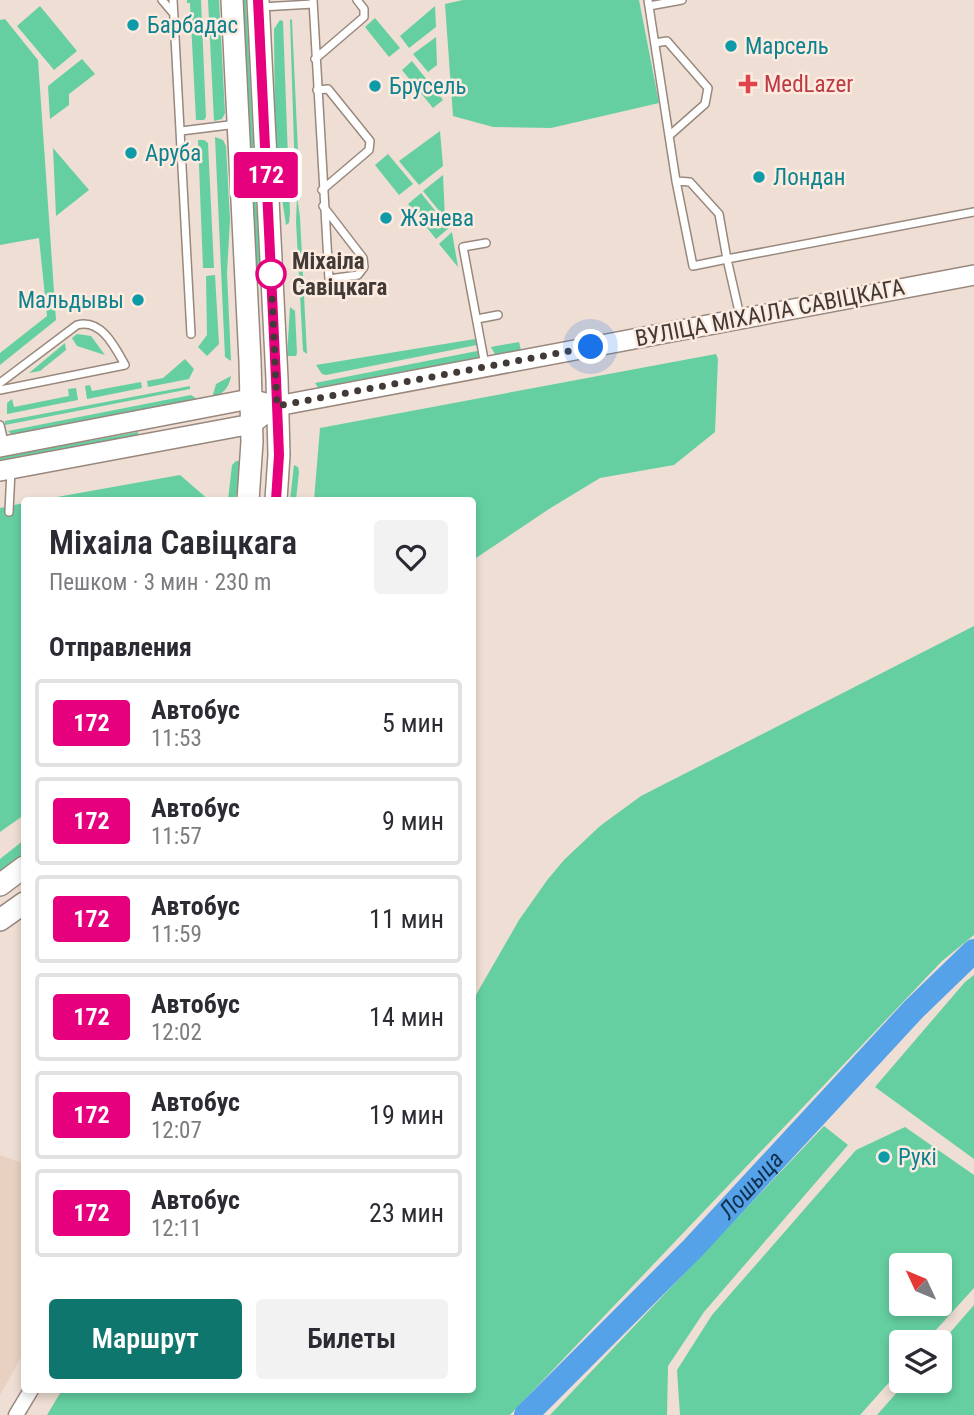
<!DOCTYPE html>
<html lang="ru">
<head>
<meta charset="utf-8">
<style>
	body { margin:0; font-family:"Roboto Condensed",sans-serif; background:#f2f2f3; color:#2b2b33; height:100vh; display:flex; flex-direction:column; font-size:26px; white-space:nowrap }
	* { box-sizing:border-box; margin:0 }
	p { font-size:23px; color:#7c7c81 }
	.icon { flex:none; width:38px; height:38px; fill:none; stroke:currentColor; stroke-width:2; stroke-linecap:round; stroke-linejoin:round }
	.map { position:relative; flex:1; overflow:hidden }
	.sheet { position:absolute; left:21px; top:497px; width:455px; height:896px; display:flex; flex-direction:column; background:#fff; border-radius:7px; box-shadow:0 4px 10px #0003 }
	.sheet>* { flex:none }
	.badge { padding:0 14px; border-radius:5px; font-size:24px; line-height:46px }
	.needle { width:46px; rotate:314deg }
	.controls { position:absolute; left:889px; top:1253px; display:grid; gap:14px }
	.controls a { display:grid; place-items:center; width:63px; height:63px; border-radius:7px; background:#fff; box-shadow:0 4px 10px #0003; font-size:35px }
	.you { position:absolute; width:35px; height:35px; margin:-18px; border:5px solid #fff; border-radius:50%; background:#1a73e8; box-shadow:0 0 0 10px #1a73e833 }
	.map>.badge { position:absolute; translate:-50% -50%; box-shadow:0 0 0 4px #fff }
	h2 { padding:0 28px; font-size:26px; line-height:63px }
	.round { display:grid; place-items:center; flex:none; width:74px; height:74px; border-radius:7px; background:#f2f2f3 }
	.summary { display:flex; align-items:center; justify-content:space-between; height:119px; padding:0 28px }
	h1 { font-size:33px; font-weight:600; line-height:52px }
	.action { display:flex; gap:14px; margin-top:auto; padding:14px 28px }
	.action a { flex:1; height:80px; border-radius:7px; background:#0f766e; color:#fff; font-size:28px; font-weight:600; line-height:80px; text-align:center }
	.action a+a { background:#f2f2f3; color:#2b2b33 }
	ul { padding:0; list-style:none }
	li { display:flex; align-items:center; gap:21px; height:88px; margin:0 14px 10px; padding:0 14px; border:4px solid #e1e1e2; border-radius:7px }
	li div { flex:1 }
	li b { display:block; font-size:26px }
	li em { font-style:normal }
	li .badge { min-width:77px; font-weight:700; text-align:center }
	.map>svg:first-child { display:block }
	.built { fill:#e9d1c2 }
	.green { fill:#65cfa1; fill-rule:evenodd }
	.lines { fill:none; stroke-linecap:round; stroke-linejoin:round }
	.river { stroke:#56a2e9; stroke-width:24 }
	.service-casing { stroke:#98887e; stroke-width:10 }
	.minor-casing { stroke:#98887e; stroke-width:17 }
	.tertiary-casing { stroke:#98887e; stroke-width:22 }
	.secondary-casing { stroke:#98887e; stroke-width:24 }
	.service { stroke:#fff; stroke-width:7 }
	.minor { stroke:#fff; stroke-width:14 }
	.tertiary { stroke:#fff; stroke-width:19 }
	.secondary { stroke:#fff; stroke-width:21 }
	.line-casing { stroke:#fff; stroke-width:16 }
	.line { stroke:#e6007e; stroke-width:10 }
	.walk { stroke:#413a36; stroke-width:7; stroke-dasharray:0 12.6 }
	.culture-dot { fill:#0f9aa8; stroke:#fdebe0; stroke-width:2.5 }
	.health-dot { fill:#e0444e; stroke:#fdebe0; stroke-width:2.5 }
	.stop-dot { fill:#fff; stroke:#e6007e; stroke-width:3.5 }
	.labels { text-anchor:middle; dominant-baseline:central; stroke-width:5; stroke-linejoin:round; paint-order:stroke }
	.culture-label { font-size:23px; fill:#0d838f; stroke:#fdebe0; text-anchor:start }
	.health-label { font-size:23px; fill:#be3a42; stroke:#fdebe0; text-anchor:start }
	.stop-label { font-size:23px; font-weight:bold; fill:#413a36; stroke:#fdebe0; text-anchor:start }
	.street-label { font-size:23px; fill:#413a36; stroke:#fdebe0 }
	.water-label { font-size:24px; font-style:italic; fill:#10304d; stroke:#fdebe0 }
</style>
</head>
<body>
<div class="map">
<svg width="974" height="1415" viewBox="0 0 974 1415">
	<rect width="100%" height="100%" fill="#efded3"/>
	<path class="built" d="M0,1155L24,1164V1352L0,1395Z"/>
	<path class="green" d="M187,0H201L206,117L204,120H196L190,3H187Z
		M208,0H219L225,113L222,119L214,121Z
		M237,0H246L260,274L257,273L248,225Z
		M463,0H639L659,103L551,128L493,127L453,116L445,4Z
		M40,6L77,51L54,70L17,26Z
		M435,6L436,27L409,48L400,36Z
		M375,18L400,48L389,57L365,27Z
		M5,19L38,60L56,320L0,365V353L47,316L39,238L0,245V20Z
		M290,19L292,20L299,174L295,176Z
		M280,20L283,21L290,213L289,223L286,225L280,185L275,132L274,29Z
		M436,37L437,65L428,72L413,54Z
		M82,59L95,74L69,94V105L50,119L48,86Z
		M412,61L443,100L433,108L402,70Z
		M440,131L443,166L419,185L399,161Z
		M215,137L223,140L226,146L230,220L227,273L231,361L225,357Z
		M198,140H204L208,143L214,268H203Z
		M53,148L89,190L56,216Z
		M388,154L413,184L399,195L375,165Z
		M443,175L445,218L423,191Z
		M421,193L449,228L436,239L408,204Z
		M297,196L300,217L307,354L303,351L296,221Z
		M452,232L458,267L439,244Z
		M215,275L219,344L207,356L198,347L207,335L206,276Z
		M290,307L295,311L297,353L296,356H287Z
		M77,334L91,336L105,355L77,346L72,338Z
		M475,339L477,345L326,375L322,374L316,365Z
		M519,342L522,354L496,356L491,347Z
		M65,343L66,350L40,371L29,373Z
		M477,351L479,354L477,361L319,389L315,383Z
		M716,354L718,359L715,432L674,465L600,478L549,509L473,560L472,500H314L320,428Z
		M185,359L194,369L189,379L148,387L147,381L163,378Z
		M231,376C229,388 223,394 212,398L216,384Z
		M141,382L142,388L87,399L85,386L90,385L92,391Z
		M190,386V389L5,425V421Z
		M76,388L78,400L7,414V403L12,399L14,407L69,396L68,389Z
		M191,395L197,399V402L13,436L8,431Z
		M138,432V435L99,448L0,467V457Z
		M236,461H241L242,469L235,500H228L232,465Z
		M294,465L298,467L299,472L296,500H290Z
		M180,475L209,500H40Z
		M24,503V815L0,832V508Z
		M974,626V935L942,961L510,1415H47L62,1390H472L473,1000L519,920L548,879L564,860L600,826L641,796Z
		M24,840V855L0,871V859Z
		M974,975V1159L875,1087L965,982Z
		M824,1126L848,1145L704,1312L668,1366L667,1415H550Z
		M905,1127L974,1175V1288L925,1342H901V1369L860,1415H680L677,1370L712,1315L856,1150ZM901,1265H940V1304H901Z
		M974,1305V1415H877L907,1381H940V1344Z"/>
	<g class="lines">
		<path class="river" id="s1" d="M526,1415L693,1248L913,1010L974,951"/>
		<defs>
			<path id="service" d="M162,0L173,13
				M173,0L191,334
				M313,0L329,279L358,275L364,267L363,258L323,206
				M648,0L676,181L693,266L727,259L740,316
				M649,6L682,0
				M261,7L313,4
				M655,43L667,41L708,88L705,104L670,135
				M315,59L364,17V9L357,0
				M317,90L328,89L370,141L369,150L322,190
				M181,131L237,124
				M676,181L690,182L719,214L727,259L974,212
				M477,319L498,315
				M485,365L463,247L486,243
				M0,383L77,325C101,318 115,347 125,365L0,390
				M0,425L5,446
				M9,512L11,470"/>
			<path id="minor" d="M16,1415L31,1390"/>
			<path id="tertiary" d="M0,447L250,399L277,406L974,275
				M0,471L252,424L262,416"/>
			<path id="secondary" d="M232,0L250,361L252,442L248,500
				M258,0L277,379L279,455L276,500
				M0,885L24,867
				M0,920L24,903"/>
		</defs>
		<use href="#service" class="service-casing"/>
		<use href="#minor" class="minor-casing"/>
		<use href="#tertiary" class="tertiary-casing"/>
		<use href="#secondary" class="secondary-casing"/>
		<use href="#service" class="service"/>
		<use href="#minor" class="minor"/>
		<use href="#tertiary" class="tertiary"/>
		<use href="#secondary" class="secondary"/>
	</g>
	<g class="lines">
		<defs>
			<path id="line" d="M258,0L276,379L279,455L276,500"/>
		</defs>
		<use href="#line" class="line-casing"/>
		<use href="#line" class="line"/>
		<path class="walk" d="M271,274L277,406L591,347"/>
	</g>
	<g class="culture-dot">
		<circle cx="133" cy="25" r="7"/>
		<circle cx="731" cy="46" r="7"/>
		<circle cx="375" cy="86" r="7"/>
		<circle cx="131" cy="153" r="7"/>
		<circle cx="759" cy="177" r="7"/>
		<circle cx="386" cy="218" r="7"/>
		<circle cx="138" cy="300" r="7"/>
		<circle cx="884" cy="1157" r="7"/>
	</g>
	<path class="health-dot" d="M744.5 73.5h7v7h7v7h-7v7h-7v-7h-7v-7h7z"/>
	<circle class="stop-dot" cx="271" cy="274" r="14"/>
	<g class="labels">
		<g class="culture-label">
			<text x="147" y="25">Барбадас</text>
			<text x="745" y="46">Марсель</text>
			<text x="389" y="86">Брусель</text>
			<text x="145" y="153">Аруба</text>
			<text x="773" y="177">Лондан</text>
			<text x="400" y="218">Жэнева</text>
			<text x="124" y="300" text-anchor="end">Мальдывы</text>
			<text x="898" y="1157">Рукі</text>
		</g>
		<g class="health-label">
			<text x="764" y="84">MedLazer</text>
		</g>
		<g class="stop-label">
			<text x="292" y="261">Міхаіла<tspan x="292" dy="26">Савіцкага</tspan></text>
		</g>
		<g class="street-label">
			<text transform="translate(770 313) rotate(-11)">ВУЛІЦА МІХАІЛА САВІЦКАГА</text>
		</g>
		<g class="water-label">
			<text stroke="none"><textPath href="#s1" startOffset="322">Лошыца</textPath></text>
		</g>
	</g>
</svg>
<div class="controls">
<a><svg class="needle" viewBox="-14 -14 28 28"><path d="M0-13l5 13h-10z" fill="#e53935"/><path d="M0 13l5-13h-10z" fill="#7c7c81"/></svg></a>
<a><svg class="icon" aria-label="layers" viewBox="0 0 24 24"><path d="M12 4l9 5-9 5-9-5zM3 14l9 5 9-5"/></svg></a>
</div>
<div class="you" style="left:591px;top:347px"></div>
<b class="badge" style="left:266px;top:175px;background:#e6007e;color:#fff">172</b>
<section class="sheet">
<div class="summary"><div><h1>Міхаіла Савіцкага</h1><p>Пешком · 3 мин · 230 m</p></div><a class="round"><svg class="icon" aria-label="heart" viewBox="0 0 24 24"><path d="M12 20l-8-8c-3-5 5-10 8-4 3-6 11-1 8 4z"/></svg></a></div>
<h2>Отправления</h2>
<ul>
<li><span class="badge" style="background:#e6007e;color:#fff">172</span><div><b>Автобус</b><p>11:53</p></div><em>5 мин</em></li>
<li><span class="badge" style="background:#e6007e;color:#fff">172</span><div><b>Автобус</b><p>11:57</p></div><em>9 мин</em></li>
<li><span class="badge" style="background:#e6007e;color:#fff">172</span><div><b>Автобус</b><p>11:59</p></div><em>11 мин</em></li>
<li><span class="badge" style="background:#e6007e;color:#fff">172</span><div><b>Автобус</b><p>12:02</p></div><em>14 мин</em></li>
<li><span class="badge" style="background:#e6007e;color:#fff">172</span><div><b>Автобус</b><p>12:07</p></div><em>19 мин</em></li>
<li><span class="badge" style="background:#e6007e;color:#fff">172</span><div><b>Автобус</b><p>12:11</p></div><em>23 мин</em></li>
</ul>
<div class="action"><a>Маршрут</a><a>Билеты</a></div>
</section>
</div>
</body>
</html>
